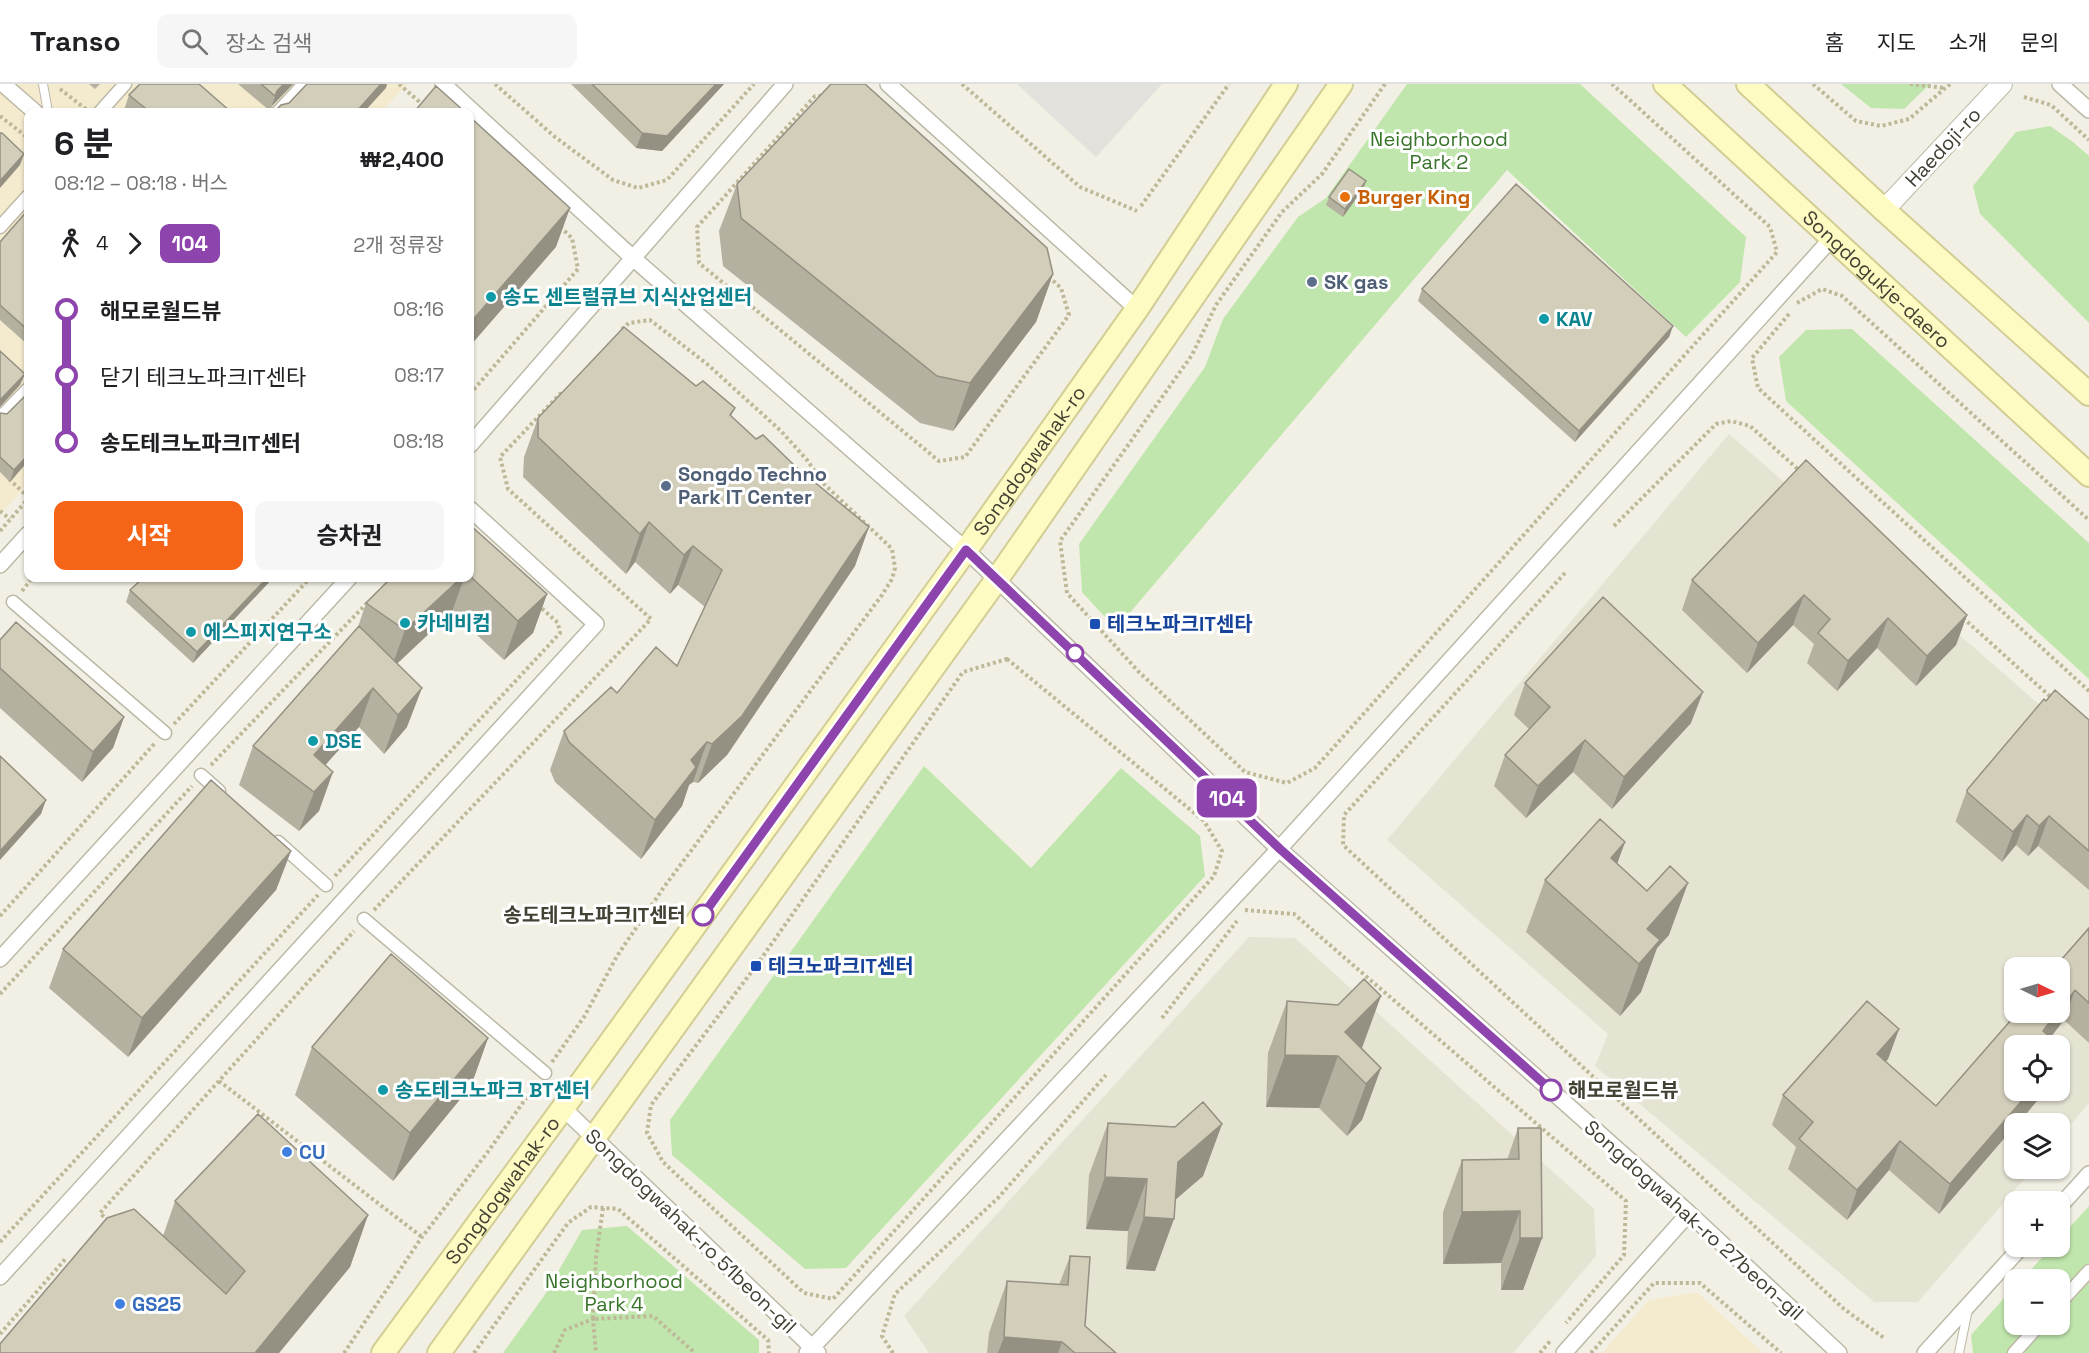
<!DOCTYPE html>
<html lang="ko">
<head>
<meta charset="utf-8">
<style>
	body { margin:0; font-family:"Space Grotesk","Noto Sans KR",sans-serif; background:#f6f6f6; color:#202124; height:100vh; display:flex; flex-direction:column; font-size:22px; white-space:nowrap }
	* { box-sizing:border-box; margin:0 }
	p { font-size:20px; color:#757577 }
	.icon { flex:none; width:33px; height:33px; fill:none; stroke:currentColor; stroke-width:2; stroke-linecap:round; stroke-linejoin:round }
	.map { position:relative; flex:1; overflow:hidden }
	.side { position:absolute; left:24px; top:24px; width:450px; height:474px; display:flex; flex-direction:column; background:#fff; border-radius:12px; box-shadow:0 2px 4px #0004 }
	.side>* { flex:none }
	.badge { padding:0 12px; border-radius:9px; font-size:21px; line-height:39px }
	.needle { width:39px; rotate:95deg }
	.controls { position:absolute; left:2004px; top:873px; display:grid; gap:12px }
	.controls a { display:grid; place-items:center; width:66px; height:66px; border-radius:12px; background:#fff; box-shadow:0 2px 4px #0004; font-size:30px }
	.map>.badge { position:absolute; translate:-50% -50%; box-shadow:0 0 0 3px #fff }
	.legs { display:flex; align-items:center; gap:9px; height:66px; padding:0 30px; font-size:20px }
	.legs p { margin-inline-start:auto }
	.overview { display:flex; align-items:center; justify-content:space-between; height:102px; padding:0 30px }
	h1 { font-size:33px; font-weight:700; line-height:45px }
	.action { display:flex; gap:12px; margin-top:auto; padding:12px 30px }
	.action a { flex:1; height:69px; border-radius:12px; background:#f66417; color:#fff; font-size:24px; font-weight:700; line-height:69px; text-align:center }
	.action a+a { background:#f6f6f6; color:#202124 }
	ul { padding:0 30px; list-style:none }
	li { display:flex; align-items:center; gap:21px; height:66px; font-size:22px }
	li i { display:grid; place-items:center; width:9px; height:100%; margin:0 8px; background:currentColor }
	li i::after { content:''; width:15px; height:15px; margin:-8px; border:4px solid; border-radius:50%; background:#fff }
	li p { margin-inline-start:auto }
	li:first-child i { background:linear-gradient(#0000 50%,currentColor 0) }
	li:last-child i { background:linear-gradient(currentColor 50%,#0000 0) }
	header { display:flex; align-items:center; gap:36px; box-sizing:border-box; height:84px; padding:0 30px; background:#fff; border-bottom:2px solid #e0e0e0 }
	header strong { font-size:28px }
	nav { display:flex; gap:33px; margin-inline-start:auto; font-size:21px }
	.search { width:420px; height:54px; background:#f6f6f6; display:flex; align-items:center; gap:15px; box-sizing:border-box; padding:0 21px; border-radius:12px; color:#757577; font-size:22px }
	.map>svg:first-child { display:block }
	.residential { fill:#e5e3d2; fill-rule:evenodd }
	.commercial { fill:#f4ebcf }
	.green { fill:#c1e6ad }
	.parking { fill:#e2e1dc }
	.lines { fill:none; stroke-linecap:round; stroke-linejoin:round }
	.service-casing { stroke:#bdb9a7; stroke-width:10 }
	.pedestrian-casing { stroke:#bdb9a7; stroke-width:15 }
	.minor-casing { stroke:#bdb9a7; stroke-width:18 }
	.tertiary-casing { stroke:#bdb9a7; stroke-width:22 }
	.secondary-casing { stroke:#d1cd94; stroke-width:26 }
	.path { stroke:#beb898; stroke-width:4; stroke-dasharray:3 3; stroke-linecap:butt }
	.service { stroke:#fff; stroke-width:8 }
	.pedestrian { stroke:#fff; stroke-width:12 }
	.minor { stroke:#fff; stroke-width:15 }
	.tertiary { stroke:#fff; stroke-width:20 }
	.secondary { stroke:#fdfbc2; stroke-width:22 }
	.wall { fill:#b5b1a0 }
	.shaded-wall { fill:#949082 }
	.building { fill:#d3ceba; stroke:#949082; stroke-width:1.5 }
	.line-1-casing { stroke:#fff; stroke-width:14 }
	.line-1 { stroke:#8e44ad; stroke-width:9 }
	.food-dot { fill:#e8710a; stroke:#fff; stroke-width:2 }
	.service-dot { fill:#5c6f8a; stroke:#fff; stroke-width:2 }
	.culture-dot { fill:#0f9aa8; stroke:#fff; stroke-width:2 }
	.transit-dot { fill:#1a4fb4; stroke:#fff; stroke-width:2 }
	.stop-1-dot { fill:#fff; stroke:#8e44ad; stroke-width:3 }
	.shop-dot { fill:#3f7fe0; stroke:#fff; stroke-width:2 }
	.labels { text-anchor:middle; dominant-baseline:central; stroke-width:6; stroke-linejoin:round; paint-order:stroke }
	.park-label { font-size:20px; fill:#377429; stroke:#fff }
	.street-label { font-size:20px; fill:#434034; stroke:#fff }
	.food-label { font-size:20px; font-weight:bold; fill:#c56008; stroke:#fff; text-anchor:start }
	.service-label { font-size:20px; font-weight:bold; fill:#4e5e75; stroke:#fff; text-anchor:start }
	.culture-label { font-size:20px; font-weight:bold; fill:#0d838f; stroke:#fff; text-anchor:start }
	.transit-label { font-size:20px; font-weight:bold; fill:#164399; stroke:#fff; text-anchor:start }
	.stop-label { font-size:20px; font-weight:bold; fill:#434034; stroke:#fff; text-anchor:end }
	.shop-label { font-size:20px; font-weight:bold; fill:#366cbe; stroke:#fff; text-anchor:start }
</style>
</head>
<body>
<header>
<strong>Transo</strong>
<div class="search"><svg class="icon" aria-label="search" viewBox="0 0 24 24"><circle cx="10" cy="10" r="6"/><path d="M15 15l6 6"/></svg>장소 검색</div>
<nav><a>홈</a><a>지도</a><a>소개</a><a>문의</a></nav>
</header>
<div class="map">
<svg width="2089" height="1269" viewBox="0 0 2089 1269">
	<rect width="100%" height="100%" fill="#f2f0e4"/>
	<path class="residential" d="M1729,350L2089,664V1019L2060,1053V1040H2014V1084L2033,1085L1918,1218H1874L1595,982L1608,950L1387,756ZM2014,884H2060V928H2014ZM2014,962H2060V1006H2014Z
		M1249,853L1295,854L1594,1125L1596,1172L1513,1269H929L904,1232Z"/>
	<path class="commercial" d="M5,0H407L381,28H28V399L0,431V5Z
		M1697,1208L1763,1269H1602L1649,1216Z"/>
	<path class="green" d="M1407,0H1580L1746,153L1740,198L1686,253L1507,86L1116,545L1082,508L1079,460L1205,283L1223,235L1298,133L1326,114Z
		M1841,0H1930L1904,25L1871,24Z
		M2050,42L2073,58L2089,72V239L1980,130L1973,102L2016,48Z
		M1852,245L2089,459V595L1786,317L1779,273L1806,246Z
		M924,682L1031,784L1121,684L1200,752L1205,792L846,1184L805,1185L672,1071L670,1036Z
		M2089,1122V1269H1973L1971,1251L2014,1203V1240H2060V1196L2022,1195L2052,1163L2060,1162V1154Z
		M627,1142L759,1256V1269H503L544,1212L582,1146Z"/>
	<path class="parking" d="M1017,0H1162L1096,73Z"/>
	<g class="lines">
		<defs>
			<path id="service" d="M43,0L48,28
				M1959,1269L1968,1225"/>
			<path id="pedestrian" d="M100,28L125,0
				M278,28L304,0
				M0,143L28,112
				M0,334L28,305
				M13,518L165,649
				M201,691L219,707
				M278,758L326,801
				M364,835L545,989
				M2060,1219L2089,1187
				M2014,1269L2040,1240"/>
			<path id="minor" d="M3,0L35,28
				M443,0L633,174L966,466L1279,765L1689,1129L1839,1269
				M888,0L1137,225
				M2060,0L2089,26
				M470,361L785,0
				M0,481L28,450
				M0,875L349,494
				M563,1024L818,1269
				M2060,1122L2089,1090
				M0,1193L596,540L470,425
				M807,1269L1279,765L1832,154
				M1564,1269L1689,1129
				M1925,1269L2022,1162"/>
			<path id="tertiary" d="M1884,126L2002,0"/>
			<g id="secondary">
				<path id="s1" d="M1665,0L2089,391"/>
				<path d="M1748,0L1884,126L2089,310"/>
				<path id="s2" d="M383,1269L563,1024L966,466L1137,225L1286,0"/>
				<path d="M439,1269L997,495L1341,0"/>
			</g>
		</defs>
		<use href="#service" class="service-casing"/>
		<use href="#pedestrian" class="pedestrian-casing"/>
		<use href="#minor" class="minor-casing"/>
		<use href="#tertiary" class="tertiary-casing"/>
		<use href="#secondary" class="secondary-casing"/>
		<path class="path" d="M399,0L423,21
			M495,0L555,53L613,96L638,104L667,96L754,0
			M962,0L1080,103L1137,127
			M1385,0L1322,90L1282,128L1216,221L1192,271L1060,457L1067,509L1138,587L1245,688L1287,699L1315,684L1777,168L1770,143L1612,0
			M1813,0L1856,37L1881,42L1909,35L1950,0
			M1910,0L1945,4
			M60,5L87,26
			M849,11L1061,204L1069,231L965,373L939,377L699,179L697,143L815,12Z
			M2024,13L2051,21L2089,56
			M0,32L28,54
			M1141,122L1229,0
			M1797,219L1822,205L1842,212L2089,436
			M1789,230L1752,274L1758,304L2089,607
			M470,310L578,185L572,154L559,142
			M9,395L28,413
			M0,427L10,435
			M1614,442L1716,340L1731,337L1750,342L1801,388
			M0,447L28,415
			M1565,489L1344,731L1343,761L1844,1225L1884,1254
			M22,507L32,494
			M1963,534L2053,615
			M1007,575L1204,737L1222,767L1214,792L833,1215L804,1209L663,1078L647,1049L651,1021L756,882L963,588Z
			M174,640L310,494
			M211,681L368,518
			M335,792L560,549L558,539L539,522
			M374,826L651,535L508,405L500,373L562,308
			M1245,826L1294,830L1626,1117L1624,1171L1566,1239
			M0,832L156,658
			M0,910L192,702
			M1162,934L1237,837
			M552,978L584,933L617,872L664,803L882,511L892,495L895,484L892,465L887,460L823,399L807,376L781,347L707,280L650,236L629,239L621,246
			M219,997L422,1153
			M603,1124L596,1173L593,1235L653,1232L695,1269
			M108,1137L100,1129L354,847
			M0,1158L318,811
			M0,1250L67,1173
			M344,1269L422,1153L487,1069L537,999
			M474,1269L568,1139L591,1123L618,1125L768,1256L769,1269
			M554,1269L565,1246L593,1235L596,1269
			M893,1269L882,1252L895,1210L998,1114L1106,991
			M1540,1269L1551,1256
			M1591,1269L1654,1199H1700L1781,1269"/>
		<use href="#service" class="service"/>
		<use href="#pedestrian" class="pedestrian"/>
		<use href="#minor" class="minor"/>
		<use href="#tertiary" class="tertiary"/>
		<use href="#secondary" class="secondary"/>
	</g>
	<path class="wall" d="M89,0H100L95,5Z
		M238,0H293L272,22L270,27Z
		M571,0H724L662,67L636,64Z
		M129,11L231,28H126L124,26Z
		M1366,97L1363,105L1343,133L1326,121L1329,113Z
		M737,100L1053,190L1036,238L953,347L920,339L723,182L719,147Z
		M28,126V261L0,236V158Z
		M1422,205L1673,242L1669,253L1575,358L1418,217Z
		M696,302L735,324L731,332L855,482L727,671L698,699L693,698L689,701L682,722L641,775L555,698L550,686L564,647L617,609L677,582L705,523L678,501L670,510L635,478L626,490L523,393L524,373L538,334Z
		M0,329L7,330L28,377L10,398L0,388Z
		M470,441L547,510L533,549L504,576L452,528L397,580L407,643L384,670L359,643L325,681L319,727L299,747L239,701L253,662L358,543L366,519L391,494H470Z
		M143,494H273L193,579L126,518L130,506Z
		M1692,496L1967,531L1956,561L1916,602L1877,564L1837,607L1807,579L1814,560L1793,541L1747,589L1682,526Z
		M0,556L124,633L113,664L82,698L0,624Z
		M1525,599L1691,639L1612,725L1573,688L1526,734L1494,702L1505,671L1529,645L1514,631Z
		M2046,617L2089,636V806L2038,762L2028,772L2016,761L2002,778L1956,738V736L1967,706Z
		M1625,758L1617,780L1669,851L1657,864L1641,908L1620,932L1526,848L1545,796Z
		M291,767L276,806L128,973L49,904L63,865Z
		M2089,844V959L2064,936L2050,953L2014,1040V1043L1939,1130L1889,1086L1847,1136L1788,1085L1796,1063L1772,1041L1783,1011L1899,945L1888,975L1885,978L1936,1022L2031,937L2060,928V884Z
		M1287,917L1362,964L1381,984L1362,1036L1347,1052L1319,1024L1266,1023L1268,969Z
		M488,954L471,1002L393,1097L295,1011L312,963Z
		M1108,1039L1175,1043L1222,1040L1203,1092L1175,1115L1155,1187L1126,1185L1128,1147L1086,1145L1089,1091Z
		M1518,1044L1542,1154L1523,1206H1501V1179L1443,1180V1128L1462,1076H1507Z
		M175,1117L368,1131L350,1183L279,1269H0L163,1152Z
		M1070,1172L1085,1242L1116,1269H987L989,1249L1007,1197L1059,1201Z"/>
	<path class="shaded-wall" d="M284,0H293L272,22L270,27L277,7Z
		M381,0H387L386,4L364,28H356Z
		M716,0H724L662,67L636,64L642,49Z
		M24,70L20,81L0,104V97Z
		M1366,97L1363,105L1343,133L1345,125Z
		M570,124L556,163L470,262V239Z
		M1053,190L1036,238L953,347L970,299Z
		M1673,242L1669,253L1575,358L1579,347Z
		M25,290L20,301L0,323V316Z
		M28,371V377L10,398L14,386Z
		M649,438L635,478L626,490L640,450Z
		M869,443L855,482L727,671L698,699L712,660Z
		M693,462L678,501L670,510L684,471Z
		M267,494H273L193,579L197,568Z
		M461,494H464L452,528L391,585L405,546Z
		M547,510L533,549L504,576L518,537Z
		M1804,511L1793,541L1747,589L1758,559Z
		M1967,531L1956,561L1916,602L1927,572Z
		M1888,534L1877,564L1837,607L1848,577Z
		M373,604L359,643L306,703L314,671Z
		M422,604L407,643L384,670L398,631Z
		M1703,608L1691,639L1612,725L1624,693Z
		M124,633L113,664L82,698L93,668Z
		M1585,656L1573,688L1526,734L1538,702Z
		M707,658L693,698L689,701L682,722L641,775L655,736L691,676Z
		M333,688L319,727L299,747L314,708Z
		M46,716L41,730L0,776V767Z
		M2027,731L2016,761L2002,778L2013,748Z
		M2049,732L2038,762L2028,772L2039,742Z
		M1625,758L1606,810L1611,774Z
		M291,767L276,806L128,973L142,934Z
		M1688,799L1669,851L1657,864L1641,908L1620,932L1639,880L1647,845Z
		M2075,906L2064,936L2044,962L2043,947L2057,928H2060V926Z
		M1381,912L1362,964L1346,980L1338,972L1319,1024L1266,1023L1285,971L1345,948Z
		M1899,945L1888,975L1866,1000L1877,970Z
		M488,954L471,1002L393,1097L410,1049Z
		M2065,967L2060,983V974Z
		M1381,984L1362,1036L1347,1052L1366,1000Z
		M2031,1006H2046L2018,1040H2014V1043L1939,1130L1950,1100Z
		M1222,1040L1203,1092L1159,1130L1178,1078Z
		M1900,1057L1889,1086L1847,1136L1857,1106Z
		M1105,1093L1147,1095L1128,1147L1086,1145Z
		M1520,1127L1501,1179L1443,1180L1462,1128Z
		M368,1131L350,1183L279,1269H255Z
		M1144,1133L1174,1135L1155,1187L1126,1185Z
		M1520,1154H1542L1523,1206H1501Z
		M1004,1253L1062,1258L1058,1269H998Z"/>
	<path class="building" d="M140,0H199L231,28H150L129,11Z
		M261,0H284L277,7L275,12Z
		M307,0H381L356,28H274L281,21L289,19Z
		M592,0H716L667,52L642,49Z
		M831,0H865L1047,164L1053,190L970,299L937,292L741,134L737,100Z
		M436,2L465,28H414Z
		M470,33L570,124L470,239Z
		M0,49H2L24,70L0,97Z
		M1349,85L1366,97L1345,125L1329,113Z
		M1516,100L1673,242L1579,347L1422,205Z
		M28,126V246L0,221V158Z
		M624,243L696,302L703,297L735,324L730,331L756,355L763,351L795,382L869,443L742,632L712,660L707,658L691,676L696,683L655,736L569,658L564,647L611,603L617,609L656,563L677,582L722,486L693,462L684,471L649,438L640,450L538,353V334Z
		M0,267L25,290L0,316Z
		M28,309V371L14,386L0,373V329L7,330Z
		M1806,376L1967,531L1927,572L1888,534L1848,577L1818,549L1830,535L1804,511L1758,559L1692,496Z
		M470,441L547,510L518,537L470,492Z
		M143,494H267L197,568L130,506Z
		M391,494H461L405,546L366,519Z
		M1603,513L1703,608L1624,693L1585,656L1538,702L1505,671L1550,623L1525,599Z
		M16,538L124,633L93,668L0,584V556Z
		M359,542L422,604L398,631L373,604L314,671L333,688L314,708L253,662Z
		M2055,606L2089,636V767L2049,732L2039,742L2027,731L2013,748L1967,708V706L2044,615L2046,617Z
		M0,672L46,716L0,767Z
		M211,696L291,767L142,934L63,865Z
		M1600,735L1625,758L1611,774L1647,807L1670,782L1688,799L1647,845L1660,856L1639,880L1545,796Z
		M2089,844V919L2075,906L2060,926V900L2062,897L2060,895V884H2054Z
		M391,870L488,954L410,1049L312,963Z
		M1364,895L1381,912L1345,948L1381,984L1366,1000L1338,972L1285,971L1287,917L1338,921Z
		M1867,917L1899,945L1877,970L1936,1022L2018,928H2023L2031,937L2037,928H2057L2043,947L2065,967L2060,974V962H2014V1006H2031L1950,1100L1900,1057L1857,1106L1799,1055L1813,1038L1783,1011Z
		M1203,1018L1222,1040L1178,1078L1174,1135L1144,1133L1147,1095L1105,1093L1108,1039L1175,1043Z
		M258,1030L368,1131L255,1269H0V1260L107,1134L134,1125L226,1210L245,1187L175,1117Z
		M1518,1044H1541L1542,1154H1520V1127L1462,1128V1076L1519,1075Z
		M1070,1172L1090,1173L1085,1242L1116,1269H1075L1062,1258L1004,1253L1007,1197L1068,1201Z"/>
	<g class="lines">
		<defs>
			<path id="line-1" d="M703,831L966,466L1280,765L1551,1006"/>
		</defs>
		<use href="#line-1" class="line-1-casing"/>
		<use href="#line-1" class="line-1"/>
	</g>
	<circle class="food-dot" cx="1345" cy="113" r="6"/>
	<g class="service-dot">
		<circle cx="1312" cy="198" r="6"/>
		<circle cx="666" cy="402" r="6"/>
	</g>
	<g class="culture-dot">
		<circle cx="491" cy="213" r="6"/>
		<circle cx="1544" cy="235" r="6"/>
		<circle cx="405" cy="539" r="6"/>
		<circle cx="191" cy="548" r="6"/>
		<circle cx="313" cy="657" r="6"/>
		<circle cx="383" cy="1006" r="6"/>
	</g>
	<g class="transit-dot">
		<rect x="1089" y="534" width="12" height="12" rx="3"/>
		<rect x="750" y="876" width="12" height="12" rx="3"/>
	</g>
	<g class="stop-1-dot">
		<circle cx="1075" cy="569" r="8"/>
		<circle cx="703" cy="831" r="10"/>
		<circle cx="1551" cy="1006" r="10"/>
	</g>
	<g class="shop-dot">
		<circle cx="287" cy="1068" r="6"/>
		<circle cx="120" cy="1220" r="6"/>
	</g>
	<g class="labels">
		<g class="park-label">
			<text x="1439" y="55">Neighborhood<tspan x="1439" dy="23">Park 2</tspan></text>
			<text x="614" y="1197">Neighborhood<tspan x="614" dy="23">Park 4</tspan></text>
		</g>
		<g class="street-label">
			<text transform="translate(1943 63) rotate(-47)">Haedoji-ro</text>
			<text stroke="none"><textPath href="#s1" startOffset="288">Songdogukje-daero</textPath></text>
			<text stroke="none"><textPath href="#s2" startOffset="1102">Songdogwahak-ro</textPath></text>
			<text stroke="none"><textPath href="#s2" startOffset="202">Songdogwahak-ro</textPath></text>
			<text transform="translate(1694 1136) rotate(42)">Songdogwahak-ro 27beon-gil</text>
			<text transform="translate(691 1147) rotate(44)">Songdogwahak-ro 51beon-gil</text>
		</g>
		<g class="food-label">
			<text x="1357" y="113">Burger King</text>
		</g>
		<g class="service-label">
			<text x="1324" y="198">SK gas</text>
			<text x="678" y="390">Songdo Techno<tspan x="678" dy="23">Park IT Center</tspan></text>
		</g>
		<g class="culture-label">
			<text x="503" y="213">송도 센트럴큐브 지식산업센터</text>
			<text x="1556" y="235">KAV</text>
			<text x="417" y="539">카네비컴</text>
			<text x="203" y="548">에스피지연구소</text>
			<text x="325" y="657">DSE</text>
			<text x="395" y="1006">송도테크노파크 BT센터</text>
		</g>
		<g class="transit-label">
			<text x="1107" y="540">테크노파크IT센타</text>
			<text x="768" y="882">테크노파크IT센터</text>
		</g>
		<g class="stop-label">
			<text x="686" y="831">송도테크노파크IT센터</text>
			<text x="1568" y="1006" text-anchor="start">해모로월드뷰</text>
		</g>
		<g class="shop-label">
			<text x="299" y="1068">CU</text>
			<text x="132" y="1220">GS25</text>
		</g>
	</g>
</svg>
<div class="controls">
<a><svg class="needle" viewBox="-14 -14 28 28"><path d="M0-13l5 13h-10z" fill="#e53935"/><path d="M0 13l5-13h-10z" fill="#757577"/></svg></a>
<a><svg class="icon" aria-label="locate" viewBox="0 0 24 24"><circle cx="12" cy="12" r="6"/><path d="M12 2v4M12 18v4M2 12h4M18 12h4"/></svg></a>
<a><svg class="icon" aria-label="layers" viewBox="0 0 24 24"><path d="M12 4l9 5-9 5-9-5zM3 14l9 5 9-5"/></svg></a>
<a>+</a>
<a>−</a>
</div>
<b class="badge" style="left:1227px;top:714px;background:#8e44ad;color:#fff">104</b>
<section class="side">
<div class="overview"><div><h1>6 분</h1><p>08:12 – 08:18 · 버스</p></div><b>₩2,400</b></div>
<div class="legs"><svg class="icon" aria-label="walk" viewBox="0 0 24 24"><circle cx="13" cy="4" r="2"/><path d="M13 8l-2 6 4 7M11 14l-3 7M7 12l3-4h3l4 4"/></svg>4<svg class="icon" aria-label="forward" viewBox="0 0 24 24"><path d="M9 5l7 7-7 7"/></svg><b class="badge" style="background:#8e44ad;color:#fff">104</b><p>2개 정류장</p></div>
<ul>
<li><i style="color:#8e44ad"></i><b>해모로월드뷰</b><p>08:16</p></li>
<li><i style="color:#8e44ad"></i><span>닫기 테크노파크IT센타</span><p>08:17</p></li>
<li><i style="color:#8e44ad"></i><b>송도테크노파크IT센터</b><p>08:18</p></li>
</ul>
<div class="action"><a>시작</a><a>승차권</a></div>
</section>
</div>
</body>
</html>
